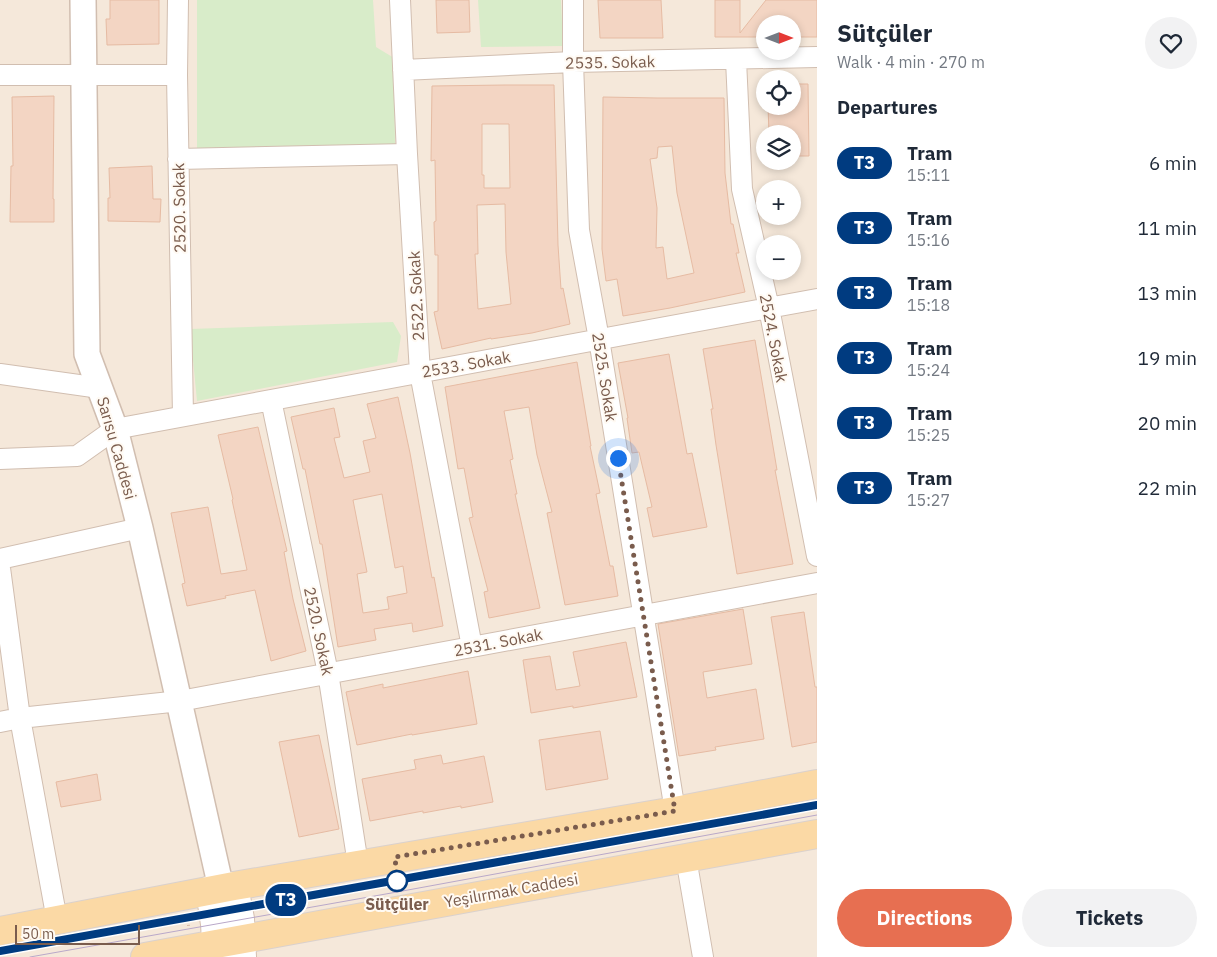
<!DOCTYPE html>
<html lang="en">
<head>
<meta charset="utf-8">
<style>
	body { margin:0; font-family:"IBM Plex Sans",sans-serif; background:#f2f2f3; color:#1f2937; height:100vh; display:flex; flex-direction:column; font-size:19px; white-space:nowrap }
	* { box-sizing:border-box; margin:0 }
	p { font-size:16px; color:#747a83 }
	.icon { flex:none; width:28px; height:28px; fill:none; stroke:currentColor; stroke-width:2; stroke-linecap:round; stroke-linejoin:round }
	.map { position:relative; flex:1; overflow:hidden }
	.details { display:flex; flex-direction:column; background:#fff; width:400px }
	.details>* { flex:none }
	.badge { padding:0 10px; border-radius:16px; font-size:18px; line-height:32px }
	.needle { width:32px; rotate:90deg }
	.controls { position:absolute; left:756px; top:15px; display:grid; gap:10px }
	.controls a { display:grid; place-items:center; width:45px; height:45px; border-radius:50%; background:#fff; box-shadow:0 2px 8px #0003; font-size:25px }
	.scale { position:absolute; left:15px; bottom:12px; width:125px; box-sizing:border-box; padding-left:5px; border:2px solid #7a5c4d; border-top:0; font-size:14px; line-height:18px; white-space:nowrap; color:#7a5c4d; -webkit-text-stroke:4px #fffaf3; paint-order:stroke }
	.you { position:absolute; width:25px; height:25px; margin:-12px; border:4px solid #fff; border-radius:50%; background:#1a73e8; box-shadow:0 0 0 8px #1a73e833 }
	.map>.badge { position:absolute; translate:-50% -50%; box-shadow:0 0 0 2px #fff }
	h2 { padding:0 20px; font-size:19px; line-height:45px }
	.round { display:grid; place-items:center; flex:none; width:52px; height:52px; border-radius:26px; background:#f2f2f3 }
	.overview { display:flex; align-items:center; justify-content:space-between; height:85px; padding:0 20px }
	h1 { font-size:24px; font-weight:700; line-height:38px }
	.primary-button { display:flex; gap:10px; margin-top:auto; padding:10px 20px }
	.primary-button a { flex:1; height:58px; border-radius:30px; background:#e76f51; color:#fff; font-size:20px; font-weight:700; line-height:58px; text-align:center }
	.primary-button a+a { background:#f2f2f3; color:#1f2937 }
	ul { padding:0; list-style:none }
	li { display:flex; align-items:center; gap:15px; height:65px; padding:0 20px }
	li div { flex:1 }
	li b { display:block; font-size:19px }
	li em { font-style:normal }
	li .badge { min-width:55px; font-weight:700; text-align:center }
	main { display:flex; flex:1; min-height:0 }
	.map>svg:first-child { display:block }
	.residential { fill:#f5e8da; fill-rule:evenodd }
	.green { fill:#d8ecc9 }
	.building { fill:#f3d5c3; stroke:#e6bba3; fill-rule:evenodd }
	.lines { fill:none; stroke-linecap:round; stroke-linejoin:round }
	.minor-casing { stroke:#d1beb0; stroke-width:22 }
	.tertiary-casing { stroke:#d1beb0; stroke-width:28 }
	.secondary-casing { stroke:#d6c0b0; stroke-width:30 }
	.primary-casing { stroke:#dad1cd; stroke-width:30 }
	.path { stroke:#d9b8a5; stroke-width:3; stroke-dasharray:1 4; stroke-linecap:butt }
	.minor { stroke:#fff; stroke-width:20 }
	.tertiary { stroke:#fff; stroke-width:25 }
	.secondary { stroke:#fff; stroke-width:28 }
	.primary { stroke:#fbd9a5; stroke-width:28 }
	.tram { stroke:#b9a8c9; stroke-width:1 }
	.line-casing { stroke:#fff; stroke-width:11 }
	.line { stroke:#003b80; stroke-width:8 }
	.walk { stroke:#7a5c4d; stroke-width:5; stroke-dasharray:0 9 }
	.stop-dot { fill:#fff; stroke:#003b80; stroke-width:2.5 }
	.labels { text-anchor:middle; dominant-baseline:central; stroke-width:4; stroke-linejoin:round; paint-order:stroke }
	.street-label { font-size:16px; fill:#7a5c4d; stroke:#fffaf3 }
	.stop-label { font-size:16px; font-weight:bold; fill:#7a5c4d; stroke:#fffaf3 }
</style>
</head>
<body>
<main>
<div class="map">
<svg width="817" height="957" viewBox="0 0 817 957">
	<rect width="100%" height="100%" fill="#fdf6ec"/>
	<path class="residential" d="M0,0H817V957H0ZM765,24H792V51H765ZM765,79H792V106H765ZM765,134H792V161H765ZM765,189H792V216H765ZM765,244H792V271H765Z"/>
	<path class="green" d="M197,0H373L376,47L394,58L395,146L197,149Z
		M478,0H561L563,46L481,47Z
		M393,322L401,336L397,362L197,401L190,329Z"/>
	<path class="building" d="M110,0H159V44L107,45L106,19H110Z
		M436,0H469L470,32L437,33Z
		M598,0H661L663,38H600Z
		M715,0H740V33L766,0H817V37H792V24H765V37H715Z
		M792,84H808L809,156H792V134H769L768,106H792Z
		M505,85H554L558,245L561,289L563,288L570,324L532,333L491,339V338L442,349L434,312L438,311V255H435L434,222L436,221L435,160L431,161L432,86ZM482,124H509L510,188H484V175H482ZM505,204L506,252L511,304L478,309L475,254H478L477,205Z
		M54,96L53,199H54V222H10L11,166H13L12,97Z
		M603,97L657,98H724L725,173L731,224H733L739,253H736L745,292L670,308L623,316L617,279L606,281L602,249ZM672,146L677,193L694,273L667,279L663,247L656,248L657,208L650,159L657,158L658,147Z
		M152,166L153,199H161L160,222L108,221V198H110L109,168Z
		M755,340L777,470H775L793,564L737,574L716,445L711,409H713L703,349Z
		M669,354L687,454L692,453L707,527L653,537L647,508L652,507L639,452L632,453L627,418H628L618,363Z
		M577,362L591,446H590L600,493L596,494L610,566H613L618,596L565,605L547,513L552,512L537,455L529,407L504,411L513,459L510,460L517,494H515L540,608L489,618L484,592L488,591L469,518L473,517L464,468L458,469L445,387Z
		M398,397L410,453L432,578L434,577L443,626L413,632L412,623L374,629L376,640L338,647L322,544H320L305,469H303L291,417L334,408L340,437L334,438L344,478L370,472L363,441L376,438L367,404ZM382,494L395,568L403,566L407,593L387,597L389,609L363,613L357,574L367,572L353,500Z
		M258,427L287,551L284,552L293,599L306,651L271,661L255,590L225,596L226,598L187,606L182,584L185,583L171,513L208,507L221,574L247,570L232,500L233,499L218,435Z
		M743,609L752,664L703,672L707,698L756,689L764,739L715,747L716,750L679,756L658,624Z
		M804,612L815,687H817V742L792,747L771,617Z
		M626,642L637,697L573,708V706L531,713L523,660L550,656L556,690L580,686L573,652Z
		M468,671L477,724L412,735V734L357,745L346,692L383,684V688Z
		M600,731L608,779L546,790L539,740Z
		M319,735L339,829L299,837L279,742Z
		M441,755L443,764L484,756L493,802L461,808V806L423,813V811L370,821L362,779L416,769L414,760Z
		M97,774L101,800L61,807L56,782Z"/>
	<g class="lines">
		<defs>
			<path id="minor" d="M178,0L177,75L183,416
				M400,0L407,154L420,373L472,647
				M573,0V62L579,230L599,339L675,811
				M736,60L742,189L769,308L817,556
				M403,70L573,62L817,57
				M0,75H177
				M178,159L407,154
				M0,374L100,388
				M271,400L328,673L358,864
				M0,459L77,456L115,429L817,299
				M0,559L140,528
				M0,568L20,718L57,920
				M0,722L20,718L180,701L817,583
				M686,858L703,957"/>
			<path id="tertiary" d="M83,0L87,354L115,429L140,528L221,888"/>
			<path id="secondary" d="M234,886L240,919L242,957
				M210,890L215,924L217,957"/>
			<path id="primary" d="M0,931L234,886L675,811L817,784
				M145,957L817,834"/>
		</defs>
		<use href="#minor" class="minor-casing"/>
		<use href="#tertiary" class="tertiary-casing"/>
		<use href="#secondary" class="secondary-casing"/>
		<use href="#primary" class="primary-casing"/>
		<path class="path" d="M273,900L275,913
			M187,915L189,929"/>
		<use href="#minor" class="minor"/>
		<use href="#tertiary" class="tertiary"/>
		<use href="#secondary" class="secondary"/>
		<use href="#primary" class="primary"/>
		<path class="tram" d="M0,951L817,805
			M30,957L397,892L817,815"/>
	</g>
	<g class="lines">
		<defs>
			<path id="line" d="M0,951L817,805"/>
		</defs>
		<use href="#line" class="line-casing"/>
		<use href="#line" class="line"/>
		<path class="walk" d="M397,881L395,857L675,811L618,458"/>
	</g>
	<circle class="stop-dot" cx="397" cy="881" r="10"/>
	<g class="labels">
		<g class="street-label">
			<text transform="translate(610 62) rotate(-1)">2535. Sokak</text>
			<text transform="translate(179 208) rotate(-91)">2520. Sokak</text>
			<text transform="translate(416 296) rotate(-93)">2522. Sokak</text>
			<text transform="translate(774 338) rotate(79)">2524. Sokak</text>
			<text transform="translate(466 364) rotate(-10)">2533. Sokak</text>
			<text transform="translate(605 377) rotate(81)">2525. Sokak</text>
			<text transform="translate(117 448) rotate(74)">Sarısu Caddesi</text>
			<text transform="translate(319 631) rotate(78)">2520. Sokak</text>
			<text transform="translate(498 642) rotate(-11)">2531. Sokak</text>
			<text transform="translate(511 890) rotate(-10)">Yeşilırmak Caddesi</text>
		</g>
		<g class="stop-label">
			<text x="397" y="904">Sütçüler</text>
		</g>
	</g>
</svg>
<div class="controls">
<a><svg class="needle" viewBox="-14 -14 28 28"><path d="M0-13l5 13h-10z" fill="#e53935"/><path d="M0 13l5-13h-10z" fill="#747a83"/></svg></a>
<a><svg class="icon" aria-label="locate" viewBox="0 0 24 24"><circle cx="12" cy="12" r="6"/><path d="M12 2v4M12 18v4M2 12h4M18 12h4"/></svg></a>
<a><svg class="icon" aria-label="layers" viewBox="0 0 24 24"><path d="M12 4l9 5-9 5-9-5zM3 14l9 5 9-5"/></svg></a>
<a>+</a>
<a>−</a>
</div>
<div class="scale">50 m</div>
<div class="you" style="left:618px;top:458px"></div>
<b class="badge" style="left:286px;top:900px;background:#003b80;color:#fff">T3</b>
</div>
<section class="details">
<div class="overview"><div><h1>Sütçüler</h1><p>Walk · 4 min · 270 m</p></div><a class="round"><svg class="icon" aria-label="heart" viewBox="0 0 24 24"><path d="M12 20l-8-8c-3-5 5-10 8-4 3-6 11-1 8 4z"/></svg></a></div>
<h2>Departures</h2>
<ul>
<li><span class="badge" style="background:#003b80;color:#fff">T3</span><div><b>Tram</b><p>15:11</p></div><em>6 min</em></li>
<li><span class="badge" style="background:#003b80;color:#fff">T3</span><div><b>Tram</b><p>15:16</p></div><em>11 min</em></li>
<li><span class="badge" style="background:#003b80;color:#fff">T3</span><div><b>Tram</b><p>15:18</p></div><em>13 min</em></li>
<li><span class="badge" style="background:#003b80;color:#fff">T3</span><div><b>Tram</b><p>15:24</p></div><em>19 min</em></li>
<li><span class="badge" style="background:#003b80;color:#fff">T3</span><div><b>Tram</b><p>15:25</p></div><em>20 min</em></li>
<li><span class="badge" style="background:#003b80;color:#fff">T3</span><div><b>Tram</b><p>15:27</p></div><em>22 min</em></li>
</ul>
<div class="primary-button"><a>Directions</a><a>Tickets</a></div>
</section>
</main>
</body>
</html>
